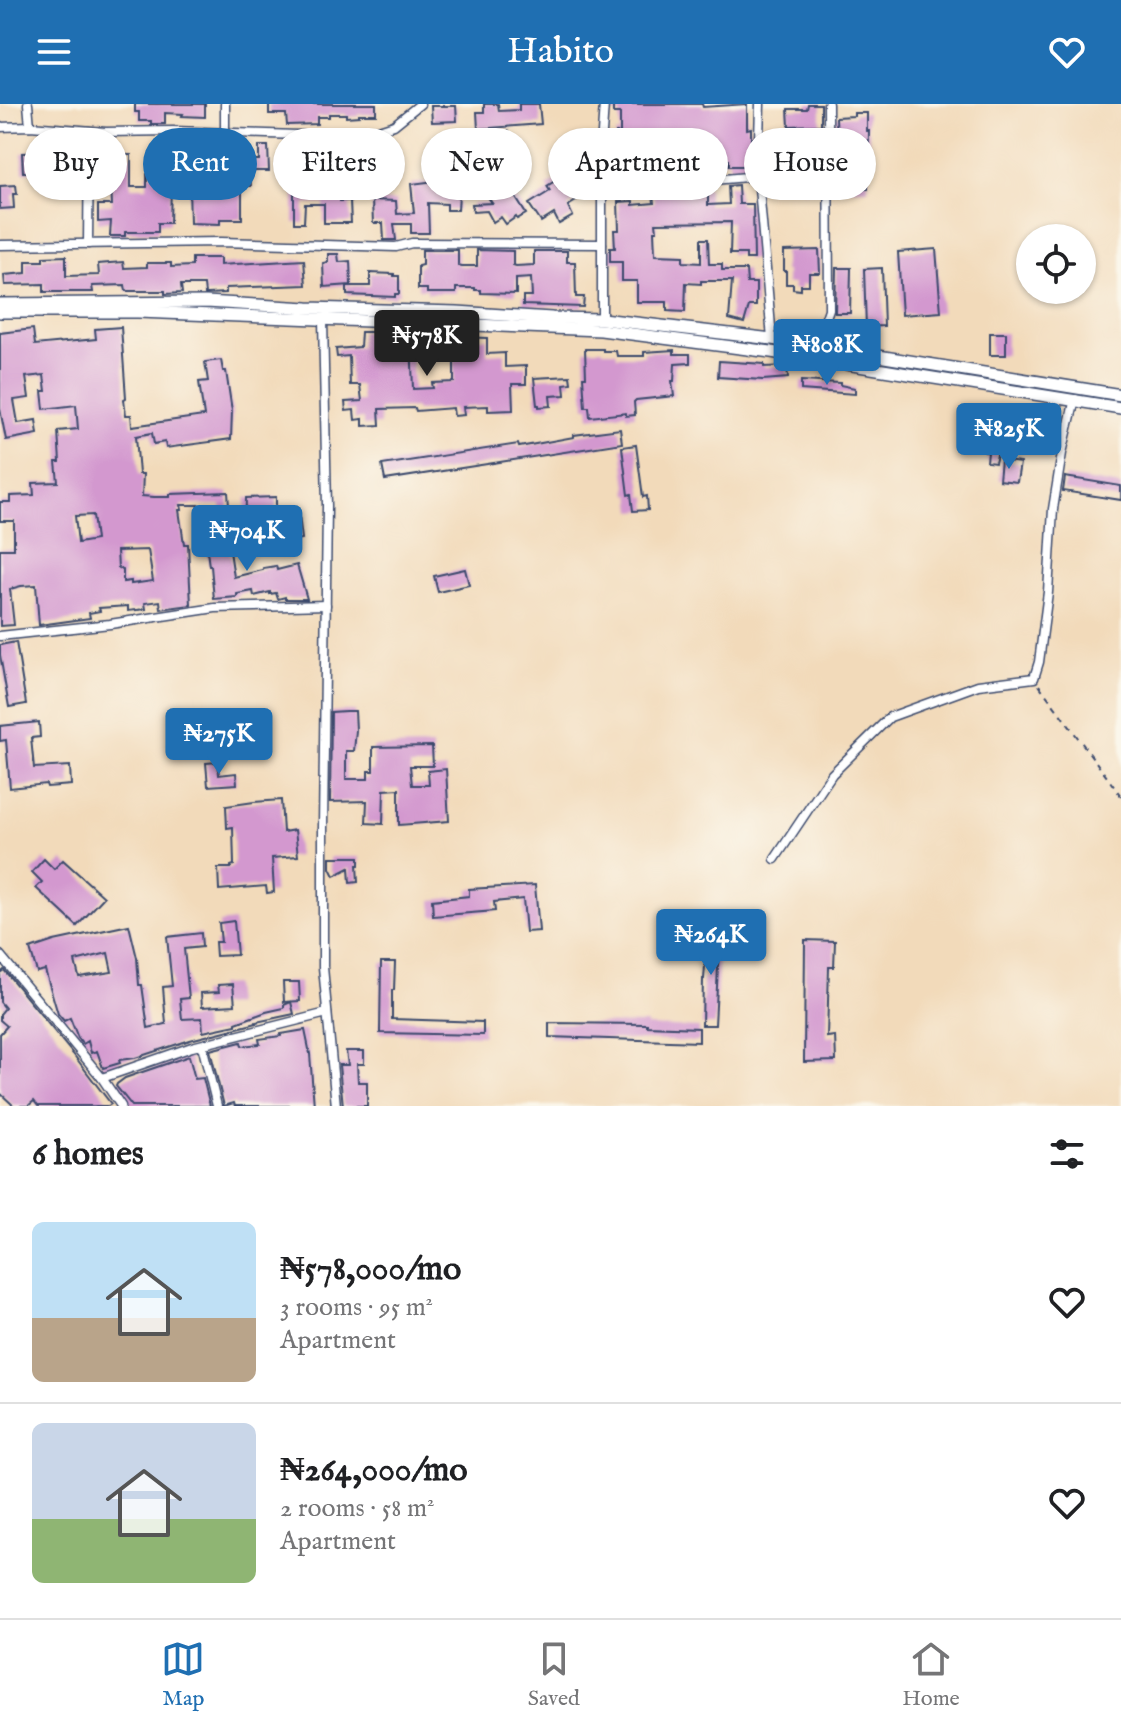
<!DOCTYPE html>
<html lang="en">
<head>
<meta charset="utf-8">
<style>
  body { margin:0; font-family:"IM FELL English",serif; background:#f6f6f6; color:#202124; height:100vh; display:flex; flex-direction:column; font-size:30px; white-space:nowrap }
  * { box-sizing:border-box; margin:0 }
  p { font-size:26px; color:#757577 }
  .icon { flex:none; width:44px; height:44px; fill:none; stroke:currentColor; stroke-width:2; stroke-linecap:round; stroke-linejoin:round }
  .map { position:relative; height:1002px; overflow:hidden }
  .details { display:flex; flex-direction:column; background:#fff; flex:1 }
  .details>* { flex:none }
  .hud { position:absolute; left:24px; top:24px; width:1074px; height:72px; display:flex; gap:16px }
  .fabs { position:absolute; left:1016px; top:120px; display:grid; gap:16px }
  .fabs a { display:grid; place-items:center; width:80px; height:80px; border-radius:50%; background:#fff; box-shadow:0 2px 6px #0004; font-size:40px }
  .price { position:absolute; translate:-50% -68px; padding:0 18px; border-radius:8px; background:#1f6fb2; color:#fff; font-size:26px; line-height:52px; filter:drop-shadow(0 2px 4px #0008) }
  .price::after { content:''; position:absolute; left:50%; top:48px; width:24px; height:18px; margin-left:-12px; background:inherit; clip-path:polygon(0 0,100% 0,50% 100%) }
  .price.active { background:#222; color:#fff }
  ul { padding:0; list-style:none }
  li { display:flex; align-items:center; gap:24px; height:200px; padding:0 32px }
  li+li { border-top:2px solid #e0e0e0 }
  li span { display:grid; place-items:center; flex:none; width:224px; height:160px; border-radius:12px; color:#555 }
  li>.icon { margin-inline-start:auto }
  span .icon { width:96px; height:96px; fill:#fffc; stroke-width:1 }
  li b { font-size:34px }
  h2 { display:flex; justify-content:space-between; align-items:center; height:96px; padding:0 32px; font-size:34px }
  .tag { padding:0 28px; border-radius:36px; background:#fff; box-shadow:0 2px 6px #0004; font-size:28px; line-height:72px }
  .tag.active { background:#1f6fb2; color:#fff }
  header { display:flex; justify-content:space-between; align-items:center; height:104px; padding:0 32px; background:#1f6fb2; color:#fff; font-size:36px; font-weight:600 }
  .dock { display:flex; justify-content:space-around; align-items:center; height:112px; border-top:2px solid #e0e0e0; background:#fff; font-size:22px; color:#757577 }
  .dock a { display:grid; justify-items:center; gap:4px }
  .dock .active { color:#1f6fb2 }
  .map>svg:first-child { display:block }
  .building { fill:#d398cf; fill-rule:evenodd }
  .lines { fill:none; stroke-linecap:round; stroke-linejoin:round }
  .street-casing { stroke:#3b496c; stroke-width:11 }
  .secondary-casing { stroke:#3b496c; stroke-width:14 }
  .path { stroke:#3b496c; stroke-width:2; stroke-dasharray:6 6; stroke-linecap:butt }
  .street { stroke:#fff; stroke-width:8 }
  .secondary { stroke:#fff; stroke-width:11 }
</style>
</head>
<body>
<header><svg class="icon" aria-label="menu" viewBox="0 0 24 24"><path d="M4 6h16M4 12h16M4 18h16"/></svg>Habito<svg class="icon" aria-label="heart" viewBox="0 0 24 24"><path d="M12 20l-8-8c-3-5 5-10 8-4 3-6 11-1 8 4z"/></svg></header>
<div class="map">
<svg width="1121" height="1002" viewBox="0 0 1121 1002">
  <rect width="100%" height="100%" fill="#fbf7ec"/>
  <filter id="ink" filterUnits="userSpaceOnUse"><feTurbulence type="fractalNoise" baseFrequency=".0125" numOctaves="2"/><feDisplacementMap in="SourceGraphic" scale="16" xChannelSelector="R" yChannelSelector="G"/><feConvolveMatrix kernelMatrix="1 2 1 2 8 2 1 2 1" color-interpolation-filters="sRGB"/></filter>
  <filter id="wash" filterUnits="userSpaceOnUse"><feTurbulence type="fractalNoise" baseFrequency=".006" numOctaves="4" result="noise"/><feDisplacementMap in="SourceGraphic" scale="32" xChannelSelector="R" yChannelSelector="G"/><feGaussianBlur stdDeviation="1.8" result="paint"/><feColorMatrix in="noise" values="0 0 0 0 0 0 0 0 0 0 0 0 0 0 0 0 0 1.4 0 .05"/><feComposite in="paint" operator="in"/></filter>
  <g filter="url(#wash)">
    <rect width="100%" height="100%" fill="#f2daba"/>
    <g id="blocks">
      <!-- building -->
      <g class="building">
        <polygon points="135,0 205,0 205,13 182,12 183,10 165,9 165,20 151,20 151,17 139,17 139,8 135,8"/>
        <polygon points="269,0 376,0 376,10 359,10 359,12 346,13 346,10 329,10 329,13 317,13 317,20 287,21 286,10 269,10"/>
        <polygon points="484,0 498,0 499,7 519,6 519,0 539,0 541,20 478,25 477,8 484,8"/>
        <polygon points="613,0 702,0 703,3 747,0 747,25 751,24 751,56 748,56 748,62 729,62 729,56 713,57 713,51 707,51 706,41 682,42 682,36 657,37 657,55 635,55 635,50 615,50 616,29 620,29 620,9 613,9"/>
        <polygon points="808,0 821,0 821,21 789,22 788,5 807,5"/>
        <polygon points="431,2 456,2 457,17 432,18"/>
        <polygon points="854,9 867,9 867,27 869,27 868,85 852,85 852,62 838,63 836,13 854,12"/>
        <polygon points="509,27 523,57 499,67 526,110 517,115 516,113 506,120 501,113 493,118 487,107 473,108 472,100 492,99 485,89 497,81 483,50 489,47 485,37"/>
        <polygon points="383,40 391,40 393,74 383,73 383,82 339,81 340,97 350,97 351,119 324,119 324,100 305,100 304,119 294,119 294,83 297,83 297,62 290,62 290,50 296,50 297,48 314,48 314,55 319,55 318,61 339,51 347,67 366,68 366,62 384,62"/>
        <polygon points="259,42 268,42 269,67 250,67 251,82 242,82 242,115 220,115 220,120 190,119 189,82 171,82 170,119 158,119 158,128 125,128 125,132 110,132 111,117 98,118 98,101 112,101 111,79 97,79 97,62 100,62 100,51 131,51 131,83 147,83 147,70 161,70 161,56 196,55 196,48 236,47 236,56 259,56"/>
        <polygon points="50,48 50,51 61,51 62,67 23,68 22,49"/>
        <polygon points="810,48 812,69 820,68 821,86 803,87 803,85 789,85 788,68 770,69 770,59 793,58 793,49"/>
        <polygon points="460,74 458,106 447,106 447,100 428,99 429,129 411,129 411,120 394,120 396,136 384,136 383,119 373,119 372,96 396,97 397,110 414,109 411,80"/>
        <polygon points="570,76 576,86 574,88 577,93 574,94 576,97 568,102 573,112 559,120 554,110 541,118 529,100 550,87 547,82 555,77 558,83"/>
        <polygon points="16,81 17,90 13,90 14,104 0,105 0,82"/>
        <polygon points="738,81 739,100 753,100 754,155 746,155 746,150 730,150 731,118 656,119 657,127 654,127 655,151 683,152 683,158 701,159 701,135 708,135 709,160 722,160 722,166 746,166 747,179 756,179 756,202 749,202 744,219 729,215 732,177 701,177 701,180 686,179 685,208 667,207 667,198 637,198 637,177 622,177 622,158 610,158 610,144 615,144 614,126 619,126 618,98 633,97 633,101 654,99 653,89 697,87 697,84 708,84 708,101 729,100 728,82"/>
        <polygon points="936,145 941,208 902,211 898,148"/>
        <polygon points="422,146 458,146 458,161 462,162 477,162 477,146 513,147 513,161 516,162 534,161 534,147 567,147 567,158 575,158 576,193 584,193 583,203 523,201 523,192 532,192 531,174 516,175 516,190 481,189 481,186 475,186 475,184 456,184 456,189 427,189 427,185 418,185 418,162 422,161"/>
        <polygon points="819,146 820,169 809,169 809,181 801,181 801,186 793,185 793,180 786,180 786,167 784,167 784,147"/>
        <polygon points="328,150 338,150 339,158 350,157 351,181 324,183 323,159 328,158"/>
        <polygon points="66,152 66,172 99,171 98,160 110,159 123,158 124,164 147,163 147,159 171,159 171,163 192,162 192,154 220,154 220,161 304,156 306,181 226,184 226,189 207,190 205,190 204,181 181,181 182,189 165,190 165,187 126,187 125,181 92,182 93,188 44,188 44,180 5,181 4,171 26,169 26,157 43,157 43,153"/>
        <polygon points="836,164 851,164 850,209 835,209"/>
        <polygon points="882,164 884,222 866,223 864,165"/>
        <polygon points="370,169 394,170 394,172 399,172 399,190 395,190 395,193 347,191 347,182 370,182"/>
        <path d="M121,223L126,294L124,295L126,311H131L132,322L204,312L199,278L208,277L205,258L221,256L223,267H226L232,307L231,335L166,344L165,338L154,340L152,329L136,332L139,370H143L142,392L154,393H170V390L228,388L230,417L222,418L221,401H181L182,406H179L184,440H188L191,501L161,505L160,497L145,499L146,505L128,507V502L99,504L100,507L89,509L90,514L39,521L36,481L21,482L10,485L14,521L0,522V445H14V417H0V398H10V392L34,391L33,379L58,378L56,358H60L58,327L78,325L76,301L44,305L42,287H46L44,271L26,273L29,294L14,296L18,319L36,316L38,330L6,336L0,305V229L33,225L35,241L96,235L95,225ZM93,411L96,436L78,439L75,412ZM148,446L153,477L131,480V477L123,478V465L118,464L117,447Z"/>
        <polygon points="361,228 398,228 398,236 411,235 413,285 433,284 432,279 454,278 454,253 458,253 458,233 487,234 487,250 505,249 505,263 526,262 526,280 512,280 513,306 488,307 488,302 463,303 464,311 454,312 453,304 416,307 415,304 379,305 380,321 363,322 363,315 355,316 354,306 346,307 345,298 362,297 360,281 350,281 349,252 337,253 336,245 360,243"/>
        <rect x="990" y="229" width="16" height="22"/>
        <polygon points="585,245 603,245 603,247 616,247 617,252 644,252 644,248 674,246 674,250 690,250 690,259 675,260 674,277 672,277 674,292 636,296 634,298 635,311 626,312 626,309 590,313 589,303 585,303 583,273 586,273"/>
        <polygon points="719,257 764,260 764,263 787,262 788,274 763,276 718,273"/>
        <polygon points="570,272 571,279 564,280 565,291 550,292 551,302 539,303 539,301 537,301 534,274"/>
        <polygon points="801,277 840,279 840,281 855,284 855,290 801,286"/>
        <polygon points="993,319 1004,322 995,359 987,358 988,348 985,348"/>
        <polygon points="620,325 622,339 385,376 382,361 518,340 519,343 574,333 574,331"/>
        <polygon points="636,341 643,393 647,392 648,406 633,407 631,390 628,391 622,343"/>
        <polygon points="1001,356 1020,359 1017,378 999,376"/>
        <polygon points="1065,373 1121,382 1121,396 1063,387"/>
        <polygon points="276,393 276,414 299,411 302,435 294,436 293,429 245,429 246,394"/>
        <polygon points="204,420 219,420 219,433 226,433 226,447 230,447 234,473 263,466 263,464 276,462 277,466 297,461 307,495 285,495 285,493 278,495 276,489 270,490 270,488 254,492 253,487 237,490 237,493 214,495 211,462 209,462 207,447 204,447"/>
        <polygon points="465,465 469,481 438,488 434,472"/>
        <polygon points="16,538 26,600 9,603 0,551 0,541"/>
        <polygon points="346,607 355,607 356,626 354,647 346,647 346,675 368,675 368,667 373,667 373,643 432,642 433,662 410,662 412,681 429,681 428,667 446,665 449,717 399,721 399,685 384,686 383,720 366,719 367,697 330,698 331,608"/>
        <polygon points="39,618 40,633 31,634 34,664 70,662 71,681 47,683 46,680 10,684 6,636 0,637 0,622"/>
        <polygon points="218,658 219,671 236,669 237,680 208,682 206,659"/>
        <polygon points="281,696 283,728 295,726 298,752 272,754 274,788 267,789 266,782 219,786 218,764 231,764 231,762 234,761 233,723 227,724 226,702 254,698"/>
        <polygon points="330,753 359,753 359,761 357,761 358,778 350,779 349,764 334,772 330,764"/>
        <polygon points="44,755 54,765 63,756 104,793 77,822 36,784 42,778 32,768"/>
        <polygon points="535,781 539,827 526,828 523,795 494,798 495,807 433,812 432,796 469,792 469,785"/>
        <polygon points="234,817 237,851 216,852 215,838 221,838 219,819"/>
        <path d="M129,821L137,854L139,881H142L148,924L166,920L163,883L172,882L167,833L201,829L202,843L184,845L189,894L180,895L182,915L202,914L203,928L236,921V919L266,908L284,904V901L291,898L294,910L256,918L257,919L190,936L135,954L119,956L120,959L103,964L97,947L91,949L88,937L83,940L78,934L70,914L64,917L58,910L45,866L37,868L30,845L54,837ZM108,849L112,868L79,873L75,857Z"/>
        <polygon points="708,824 720,824 715,921 702,921 703,875 704,875"/>
        <polygon points="805,836 835,837 834,863 829,863 827,933 835,932 836,957 804,958"/>
        <polygon points="381,858 395,858 394,886 392,886 392,915 483,918 483,931 380,929"/>
        <polygon points="4,866 73,950 111,1000 108,1002 38,1002 34,997 28,1002 14,1002 0,989 0,930 7,922 0,916 0,910 5,904 0,898 0,869"/>
        <polygon points="283,878 299,878 300,897 284,898"/>
        <polygon points="233,880 235,901 202,903 201,889 219,888 218,881"/>
        <polygon points="549,919 647,920 647,922 699,924 699,938 549,933"/>
        <polygon points="305,926 310,950 314,1002 235,1002 234,999 224,1002 210,946 241,938 242,942 260,940 259,935 281,932 281,930"/>
        <polygon points="346,947 364,947 364,960 357,960 358,978 367,978 367,1002 343,1002 339,961 348,961"/>
        <polygon points="189,952 195,975 203,974 210,1002 132,1002 116,982 117,980 125,974"/>
      </g>
    </g>
  </g>
  <g filter="url(#ink)">
    <use href="#blocks" fill-opacity="0" stroke="#3b496c" stroke-width="2"/>
    <g class="lines">
      <defs>
        <g id="street">
          <polyline points="28,0 30,22"/>
          <polyline points="225,0 225,29"/>
          <polyline points="760,0 758,72 772,235"/>
          <polyline points="0,23 30,22 106,28 173,27 357,33 394,21 420,0"/>
          <polyline points="602,86 758,72"/>
          <polyline points="88,140 89,27"/>
          <polyline points="0,141 221,138 396,143 412,139 602,140"/>
          <polyline points="602,215 602,29 604,0"/>
          <polyline points="323,216 327,402 323,723 323,863 336,1002"/>
          <polyline points="816,242 829,205 828,0"/>
          <polyline points="0,532 110,520 215,504 326,501"/>
          <polyline points="775,755 832,670 890,613 978,581 1034,574 1039,558 1048,488 1053,405 1062,349 1075,295"/>
          <polyline points="0,851 102,974 121,1002"/>
          <polyline points="202,941 217,1002"/>
          <polyline points="102,974 192,943 327,909"/>
        </g>
        <g id="secondary">
          <polyline points="0,200 206,198 308,204 457,208 552,214 602,215 772,235 1121,291"/>
          <polyline points="0,208 138,208 601,226 771,248 1121,304"/>
        </g>
      </defs>
      <!-- street casing -->
      <use href="#street" class="street-casing"/>
      <!-- secondary casing -->
      <use href="#secondary" class="secondary-casing"/>
      <!-- path -->
      <polyline class="path" points="1039,581 1121,692"/>
      <!-- street -->
      <use href="#street" class="street"/>
      <!-- secondary -->
      <use href="#secondary" class="secondary"/>
    </g>
  </g>
</svg>
<div class="fabs">
<a><svg class="icon" aria-label="locate" viewBox="0 0 24 24"><circle cx="12" cy="12" r="6"/><path d="M12 2v4M12 18v4M2 12h4M18 12h4"/></svg></a>
</div>
<b class="price active" style="left:427px;top:274px">₦578K</b>
<b class="price" style="left:827px;top:283px">₦808K</b>
<b class="price" style="left:1009px;top:367px">₦825K</b>
<b class="price" style="left:247px;top:469px">₦704K</b>
<b class="price" style="left:219px;top:672px">₦275K</b>
<b class="price" style="left:711px;top:873px">₦264K</b>
<div class="hud">
<a class="tag">Buy</a>
<a class="tag active">Rent</a>
<a class="tag">Filters</a>
<a class="tag">New</a>
<a class="tag">Apartment</a>
<a class="tag">House</a>
</div>
</div>
<section class="details">
<h2>6 homes<svg class="icon" aria-label="filters" viewBox="0 0 24 24"><path d="M4 7h16M4 17h16"/><circle cx="9" cy="7" r="2"/><circle cx="15" cy="17" r="2"/></svg></h2>
<ul>
<li><span style="background:linear-gradient(#bfe0f5 60%,#b9a48a 0)"><svg class="icon" aria-label="home" viewBox="0 0 24 24"><path d="M3 11l9-7 9 7M6 9v11h12V9"/></svg></span><div><b>₦578,000/mo</b><p>3 rooms · 95 m²</p><p>Apartment</p></div><svg class="icon" aria-label="heart" viewBox="0 0 24 24"><path d="M12 20l-8-8c-3-5 5-10 8-4 3-6 11-1 8 4z"/></svg></li>
<li><span style="background:linear-gradient(#c9d6e8 60%,#8fb573 0)"><svg class="icon" aria-label="home" viewBox="0 0 24 24"><path d="M3 11l9-7 9 7M6 9v11h12V9"/></svg></span><div><b>₦264,000/mo</b><p>2 rooms · 58 m²</p><p>Apartment</p></div><svg class="icon" aria-label="heart" viewBox="0 0 24 24"><path d="M12 20l-8-8c-3-5 5-10 8-4 3-6 11-1 8 4z"/></svg></li>
</ul>
</section>
<nav class="dock">
<a class="active"><svg class="icon" aria-label="map" viewBox="0 0 24 24"><path d="M3 6l6-2 6 2 6-2v14l-6 2-6-2-6 2zM9 4v14M15 6v14"/></svg>Map</a>
<a><svg class="icon" aria-label="saved" viewBox="0 0 24 24"><path d="M7 4h10v16l-5-4-5 4z"/></svg>Saved</a>
<a><svg class="icon" aria-label="home" viewBox="0 0 24 24"><path d="M3 11l9-7 9 7M6 9v11h12V9"/></svg>Home</a>
</nav>
</body>
</html>
